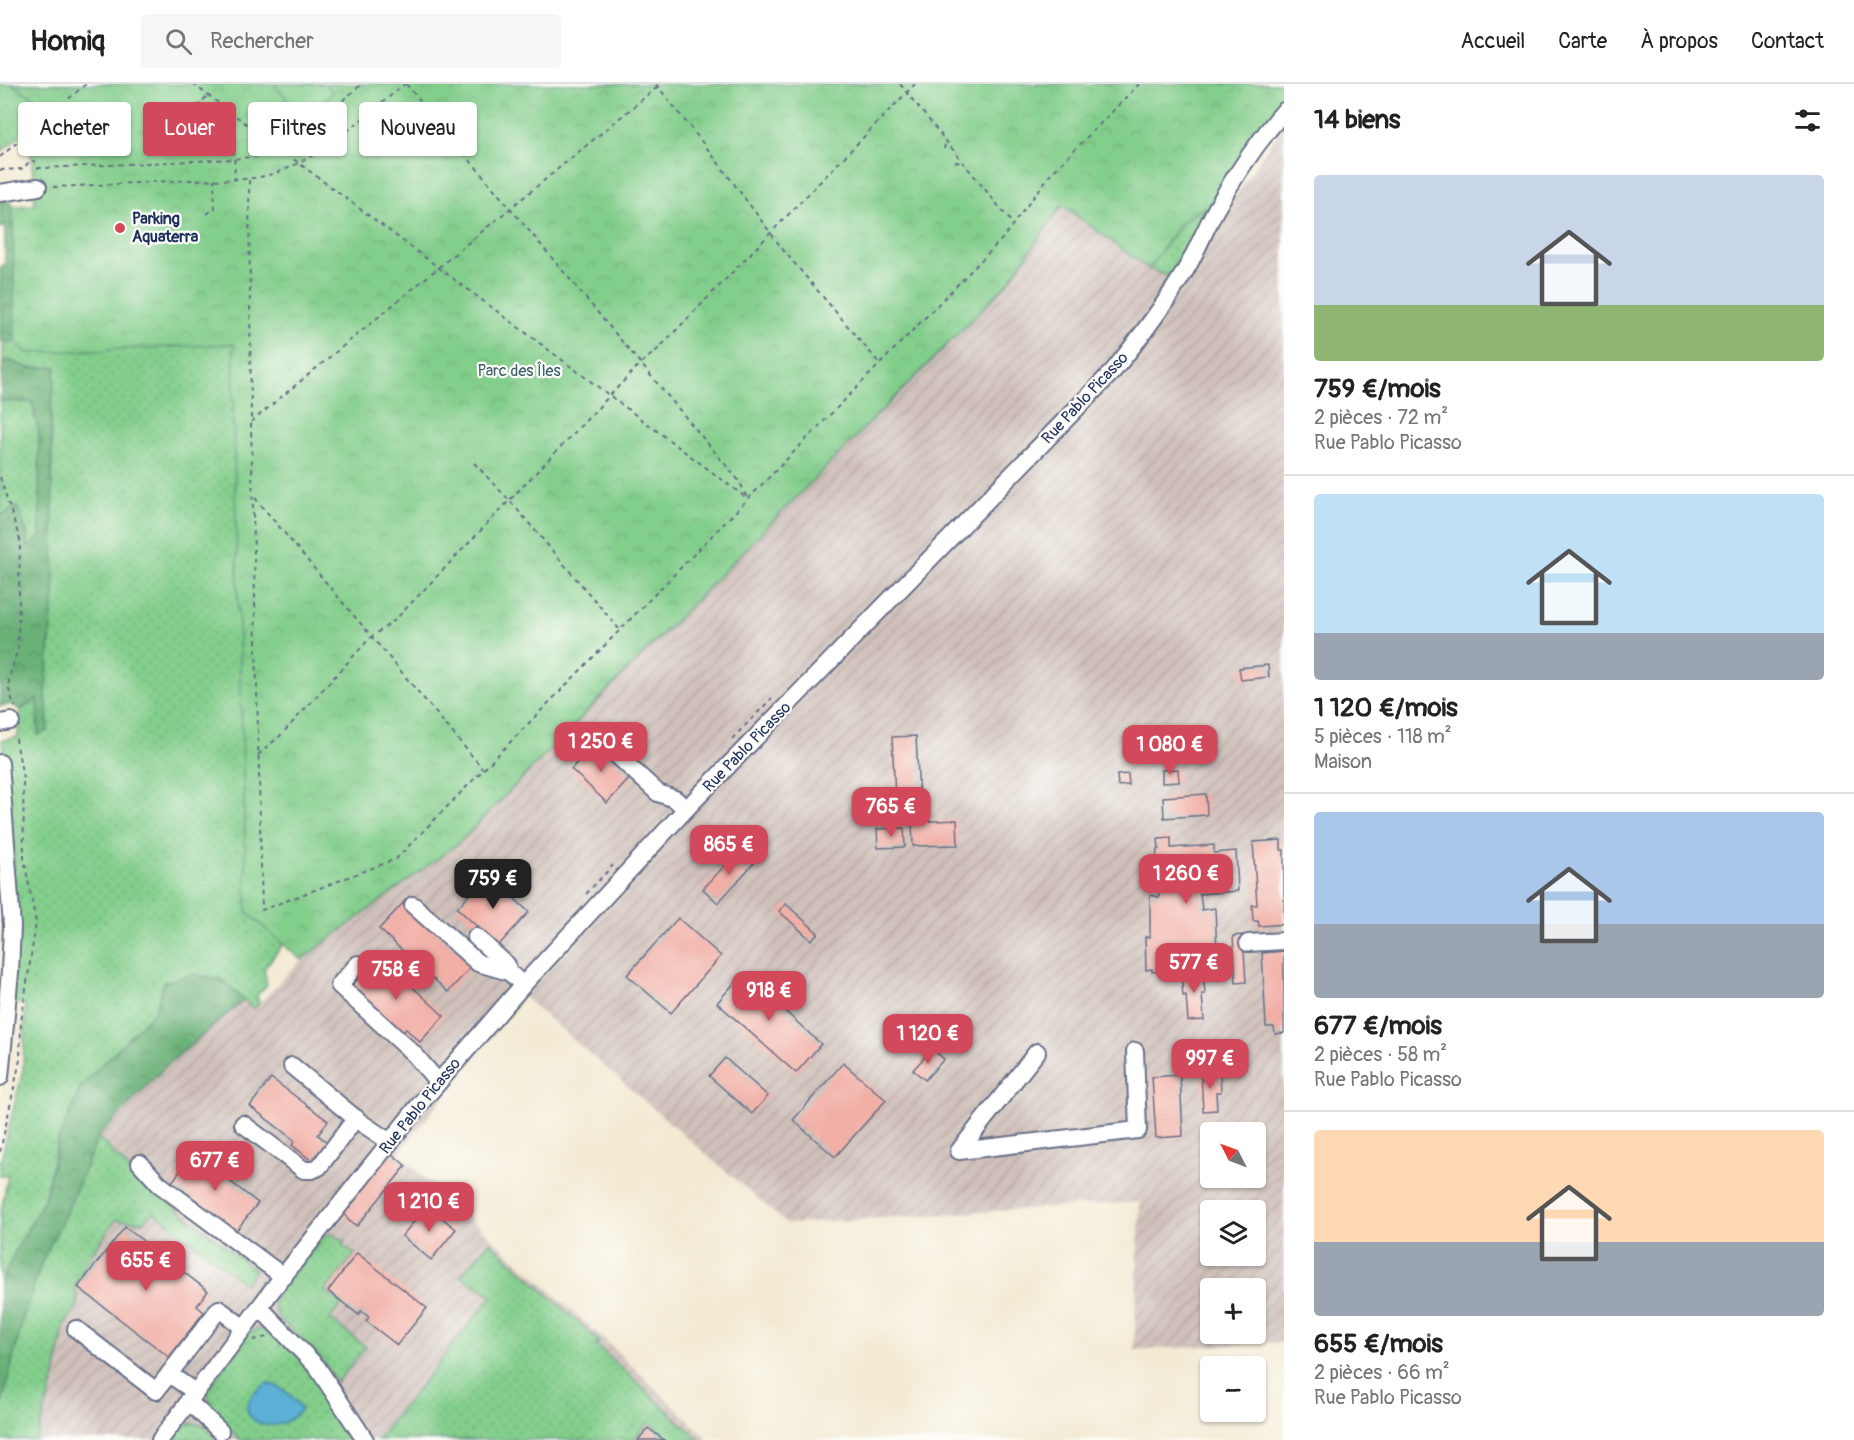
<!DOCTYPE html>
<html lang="fr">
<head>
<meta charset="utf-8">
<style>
  body { margin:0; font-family:Pangolin,sans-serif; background:#f6f6f6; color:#222; height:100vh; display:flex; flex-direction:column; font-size:22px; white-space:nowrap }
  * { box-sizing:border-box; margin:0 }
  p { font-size:20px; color:#767676 }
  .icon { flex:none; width:33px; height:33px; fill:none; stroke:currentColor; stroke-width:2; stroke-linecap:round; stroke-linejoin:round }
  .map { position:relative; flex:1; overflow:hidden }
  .panel { display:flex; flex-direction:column; background:#fff; width:570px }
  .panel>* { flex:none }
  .hud { position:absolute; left:18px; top:18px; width:570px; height:54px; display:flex; gap:12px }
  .needle { width:39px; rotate:312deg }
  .tools { position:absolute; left:1200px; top:1038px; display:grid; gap:12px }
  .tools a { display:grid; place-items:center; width:66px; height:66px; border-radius:6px; background:#fff; box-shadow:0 2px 4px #0004; font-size:30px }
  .price { position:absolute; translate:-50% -51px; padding:0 14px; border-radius:12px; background:#d1495b; color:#fff; font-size:20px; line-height:39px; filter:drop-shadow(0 2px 3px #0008) }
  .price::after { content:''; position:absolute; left:50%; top:36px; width:18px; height:14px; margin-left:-9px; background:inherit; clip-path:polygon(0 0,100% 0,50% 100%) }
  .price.on { background:#222; color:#fff }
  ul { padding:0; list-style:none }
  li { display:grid; align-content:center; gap:12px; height:318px; padding:0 30px }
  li+li { border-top:2px solid #e0e0e0 }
  li span { display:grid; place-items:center; height:186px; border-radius:6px; color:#555 }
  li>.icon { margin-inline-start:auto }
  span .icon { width:108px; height:108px; fill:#fffc; stroke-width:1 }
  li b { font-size:26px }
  h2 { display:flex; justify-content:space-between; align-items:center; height:72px; padding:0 30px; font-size:26px }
  .tag { padding:0 21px; border-radius:6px; background:#fff; box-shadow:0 2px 4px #0004; font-size:21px; line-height:54px }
  .tag.on { background:#d1495b; color:#fff }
  header { display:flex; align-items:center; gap:36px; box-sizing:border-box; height:84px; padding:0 30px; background:#fff; border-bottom:2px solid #e0e0e0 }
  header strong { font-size:28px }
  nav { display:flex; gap:33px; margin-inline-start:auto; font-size:21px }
  .search { width:420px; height:54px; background:#f6f6f6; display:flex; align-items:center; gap:15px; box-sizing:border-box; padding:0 21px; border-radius:6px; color:#767676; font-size:22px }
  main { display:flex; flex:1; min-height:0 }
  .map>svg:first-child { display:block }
  .industrial { fill:url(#industrial-furrows); fill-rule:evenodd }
  .grass { fill:url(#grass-dots); stroke:#4e7e74; stroke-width:1.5 }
  .forest { fill:url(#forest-crowns); stroke:#42706a; stroke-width:1.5 }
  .park { fill:url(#park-crowns); stroke:#4e7e74; stroke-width:1.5 }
  .pitch { fill:#82ce8b; stroke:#4e7e74; stroke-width:1.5 }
  .water { fill:#5bb0d7; stroke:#3b709a; stroke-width:1.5 }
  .building { fill:#f1afa6 }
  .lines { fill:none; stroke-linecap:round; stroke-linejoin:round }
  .minor-casing { stroke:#677087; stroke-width:20 }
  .path { stroke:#677087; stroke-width:2; stroke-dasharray:4.5 4.5; stroke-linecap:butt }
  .minor { stroke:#fff; stroke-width:16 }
  .poi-dot { fill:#d1495b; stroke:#fdfcf7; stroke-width:2 }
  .labels { text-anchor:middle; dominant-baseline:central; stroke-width:4.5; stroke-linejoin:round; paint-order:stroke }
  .poi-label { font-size:16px; font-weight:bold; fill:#1b2f5e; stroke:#fdfcf7; text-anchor:start }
  .park-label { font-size:16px; fill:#3a5f6c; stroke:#fdfcf7 }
  .street-label { font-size:16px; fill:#1b2f5e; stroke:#fdfcf7 }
</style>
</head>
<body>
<header>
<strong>Homiq</strong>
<div class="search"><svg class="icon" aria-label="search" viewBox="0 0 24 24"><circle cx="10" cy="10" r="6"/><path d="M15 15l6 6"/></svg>Rechercher</div>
<nav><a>Accueil</a><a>Carte</a><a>À propos</a><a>Contact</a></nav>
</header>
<main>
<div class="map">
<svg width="1284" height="1356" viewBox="0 0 1284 1356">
  <defs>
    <pattern id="industrial-furrows" width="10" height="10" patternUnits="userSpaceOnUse" patternTransform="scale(1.5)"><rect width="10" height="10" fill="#cfc0ba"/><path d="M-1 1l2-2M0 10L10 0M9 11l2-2" fill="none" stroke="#b1a5a2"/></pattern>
    <pattern id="grass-dots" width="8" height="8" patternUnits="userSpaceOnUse" patternTransform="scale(1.5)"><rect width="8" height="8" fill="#82ce8b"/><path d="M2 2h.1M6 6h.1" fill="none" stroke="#70b17a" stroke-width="1.8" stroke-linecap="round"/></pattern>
    <pattern id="forest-crowns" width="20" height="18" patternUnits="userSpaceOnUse" patternTransform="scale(1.5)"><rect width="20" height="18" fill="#69b177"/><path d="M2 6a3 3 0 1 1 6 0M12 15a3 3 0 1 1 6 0" fill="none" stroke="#569065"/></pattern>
    <pattern id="park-crowns" width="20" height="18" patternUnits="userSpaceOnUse" patternTransform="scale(1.5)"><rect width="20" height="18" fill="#82ce8b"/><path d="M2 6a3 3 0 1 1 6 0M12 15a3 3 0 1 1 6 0" fill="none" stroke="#70b17a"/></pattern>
  </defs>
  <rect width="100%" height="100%" fill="#fdfcf7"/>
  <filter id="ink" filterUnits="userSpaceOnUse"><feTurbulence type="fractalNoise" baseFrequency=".0167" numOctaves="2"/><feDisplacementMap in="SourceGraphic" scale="12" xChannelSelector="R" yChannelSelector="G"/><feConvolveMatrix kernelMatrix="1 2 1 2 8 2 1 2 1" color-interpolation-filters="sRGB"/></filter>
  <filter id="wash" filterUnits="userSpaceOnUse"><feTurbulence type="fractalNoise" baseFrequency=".008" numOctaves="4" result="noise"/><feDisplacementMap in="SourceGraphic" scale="24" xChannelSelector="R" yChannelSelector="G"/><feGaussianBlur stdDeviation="1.35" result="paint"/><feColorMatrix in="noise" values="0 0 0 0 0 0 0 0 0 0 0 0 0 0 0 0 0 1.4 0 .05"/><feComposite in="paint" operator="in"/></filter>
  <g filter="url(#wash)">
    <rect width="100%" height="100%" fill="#f3ead3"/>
    <!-- industrial -->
    <path class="industrial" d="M1284,40V1258L1134,1266L1140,1118L787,1140L524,913L398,1070L603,1254L709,1356H13L19,1310L118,1100L244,1200L255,1186L136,1092L89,1044L222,896L254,925L301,876L460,758L767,443L1007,200L1062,121L1149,185L1186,200L1223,130ZM1210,1048H1256V1094H1210ZM1210,1126H1256V1172H1210ZM1210,1204H1256V1250H1210Z"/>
    <!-- grass -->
    <g class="grass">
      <polygon points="0,0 82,0 0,69"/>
      <polygon points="1267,0 1062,121 1007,200 767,443 460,758 256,836 283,860 264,885 267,901 257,911 259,919 254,925 222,896 165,898 155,927 82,1002 58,1057 44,1116 17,1164 0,1201 0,1132 8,1092 0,1092 0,1080 23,986 25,920 13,919 14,768 2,656 18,653 20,626 37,615 38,650 48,647 46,605 54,507 51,328 55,284 28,284 11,277 3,277 3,257 15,258"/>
      <polygon points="1214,117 1177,187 1167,192 1149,185 1182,137"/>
      <polygon points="0,317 32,318 39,349 40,454 28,464 17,423 0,432"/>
      <polygon points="98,1053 136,1092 255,1186 245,1200 154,1128 144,1138 116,1136 92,1169 75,1202 78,1221 64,1241 55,1292 36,1356 0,1356 0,1327 23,1234 42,1177 66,1129"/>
      <polygon points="330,1149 345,1157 342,1161 355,1170 325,1207 342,1220 330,1235 366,1263 337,1298 321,1275 277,1232 274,1220 277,1210 320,1155"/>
      <polygon points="490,1158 599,1257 596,1261 700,1356 671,1356 648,1338 634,1356 377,1356 492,1212 461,1192"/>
      <path d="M262,1245L272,1246L308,1281L358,1356H240C228,1342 207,1326 208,1306L245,1253L252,1247Z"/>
      <polygon points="191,1339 205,1341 216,1356 169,1356 178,1343"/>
    </g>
    <!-- forest -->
    <g class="forest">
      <polygon points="0,115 6,115 13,122 20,122 26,258 0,257 0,184 5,179 5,144 0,143"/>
      <polygon points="3,277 11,277 28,284 56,283 51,328 54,507 46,605 48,647 38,651 37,615 20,626 12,620 0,622 0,432 17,423 27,448 28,463 40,453 39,349 32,318 0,317"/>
      <polygon points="194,890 222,896 244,916 165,983 98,1053 66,1129 42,1177 23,1234 0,1327 0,1201 17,1164 44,1116 58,1057 82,1001 155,927 164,898"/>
    </g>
    <!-- park -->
    <polygon class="park" points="11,0 1284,0 1284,17 1271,32 1214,117 1182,137 1149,185 1062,121 1007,200 767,443 460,758 301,876 247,828 233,333 234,260 27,269 15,258 13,122 35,121 30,53 59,28"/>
    <!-- pitch -->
    <polygon class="pitch" points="274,0 325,0 333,9 303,34"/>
    <!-- water -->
    <path class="water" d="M268,1299C284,1304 292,1311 301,1325C277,1356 236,1337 250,1315C254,1308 261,1303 268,1299Z"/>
    <g id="blocks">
      <!-- building -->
      <g class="building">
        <polygon points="1268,581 1269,593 1241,596 1239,584"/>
        <polygon points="916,652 919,712 895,713 892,653"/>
        <polygon points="594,660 631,693 607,719 571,685"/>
        <polygon points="1178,685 1179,698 1162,699 1162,686"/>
        <polygon points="1128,690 1129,701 1118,702 1117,691"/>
        <polygon points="1206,710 1207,731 1164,734 1163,713"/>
        <polygon points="957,736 958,761 913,762 912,738"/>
        <polygon points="904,744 905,763 878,764 877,745"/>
        <polygon points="1171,754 1171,764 1214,761 1214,769 1236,767 1238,807 1200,810 1202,826 1215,824 1217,867 1204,868 1205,884 1152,888 1152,885 1146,886 1145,853 1150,853 1150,811 1159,813 1156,778 1157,765 1159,765 1158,755"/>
        <polygon points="1281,756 1281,766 1284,766 1284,840 1259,842 1258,837 1253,837 1252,821 1257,821 1253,758"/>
        <polygon points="740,765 754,779 718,819 703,805"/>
        <polygon points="488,790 529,828 498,862 457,824"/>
        <polygon points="404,818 472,882 448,908 379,845"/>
        <polygon points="786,820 818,849 811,856 779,827"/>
        <polygon points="678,834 721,872 671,929 627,891"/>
        <polygon points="1243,851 1246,898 1236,899 1233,852"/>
        <polygon points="1284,867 1284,949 1275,950 1274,943 1266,943 1262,869"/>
        <polygon points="379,872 444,932 420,958 406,945 399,952 349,905"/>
        <polygon points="1203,887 1205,910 1202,910 1204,936 1188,937 1186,911 1183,912 1181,889"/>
        <polygon points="742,890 749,896 755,890 763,897 759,900 788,925 786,928 821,960 796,989 717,919"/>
        <polygon points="932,965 944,975 925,996 913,986"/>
        <polygon points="725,974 768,1012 752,1030 709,992"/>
        <polygon points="843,979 886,1016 835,1073 793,1036"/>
        <polygon points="1220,988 1221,1008 1216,1008 1217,1026 1203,1027 1201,989"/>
        <polygon points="1180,991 1183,1052 1156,1054 1152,993"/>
        <polygon points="271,994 328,1037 318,1051 327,1058 312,1077 292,1061 295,1057 250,1022"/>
        <polygon points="390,1068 406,1082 357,1142 349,1137 345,1131 345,1125"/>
        <polygon points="193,1069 258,1119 236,1147 172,1098"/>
        <polygon points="427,1122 456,1145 431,1176 402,1152"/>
        <polygon points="125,1143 208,1207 197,1222 204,1228 169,1273 78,1203"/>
        <polygon points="357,1169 427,1224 397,1261 366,1237 369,1233 361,1227 359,1231 328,1207"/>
        <polygon points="648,1344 664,1356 638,1356"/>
      </g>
    </g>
  </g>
  <g filter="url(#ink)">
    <use href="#blocks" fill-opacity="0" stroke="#677087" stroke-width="1.5"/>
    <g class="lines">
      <defs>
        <g id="minor">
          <polyline points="0,109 38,103"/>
          <polyline points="0,639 11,637"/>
          <polyline points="608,663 658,709 675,715 686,725"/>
          <polyline points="0,679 12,842 10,888 0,993"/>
          <polyline points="413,821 478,879 509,888 523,901"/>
          <polyline points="476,853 507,881 509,888"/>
          <polyline points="1248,859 1284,857"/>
          <polyline points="358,880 339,901 414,970 438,998"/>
          <polyline points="1037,968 959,1067 1138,1046 1135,967"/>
          <polyline points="292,982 360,1038 390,1058"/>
          <polyline points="243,1040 304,1086 312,1086 319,1083 356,1034"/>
          <polyline points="140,1079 159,1100 284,1193"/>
          <polyline points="258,1225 266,1230 317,1283 365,1356"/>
          <polyline points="76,1245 156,1307 169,1290"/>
          <polyline points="195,1308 169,1290 219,1225 244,1244"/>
          <polyline points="188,1317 220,1347"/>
          <path d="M160,1356L273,1205L424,1015L523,901L686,725L1113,287C1139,255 1164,222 1185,187C1197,167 1205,145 1216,125C1235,91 1258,57 1284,27"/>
        </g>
      </defs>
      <!-- minor casing -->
      <use href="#minor" class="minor-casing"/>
      <!-- path -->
      <g class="path">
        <polyline points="193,0 748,415"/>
        <polyline points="406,0 740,398 747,414"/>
        <polyline points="656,0 717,77 784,167 880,280"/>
        <polyline points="900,0 1013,140"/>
        <polyline points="319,21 326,30"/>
        <polyline points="197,23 208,11"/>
        <polyline points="233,30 235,96"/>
        <polyline points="944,65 946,56"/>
        <polyline points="0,73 86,0"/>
        <polyline points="955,78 963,79"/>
        <polyline points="0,86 23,85 30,77 34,77 38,84 45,84 234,75 268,71 296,56 362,0"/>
        <polyline points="249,96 251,338 262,826 396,775 1002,155 1050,91 1139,0"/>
        <path d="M53,103C101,101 148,98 195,96C225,95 253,98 281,87C328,68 366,31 405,0"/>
        <polyline points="207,130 215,124 214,95"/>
        <polyline points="251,338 661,0"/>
        <polyline points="474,379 510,417 620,546"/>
        <polyline points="0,393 20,456 18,564 9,595 9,606 15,623"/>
        <polyline points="255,414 483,685"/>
        <polyline points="732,655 772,614"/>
        <polyline points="258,671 281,651 371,553 395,536 640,280 657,266 915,0"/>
        <polyline points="586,810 613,781"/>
        <polyline points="0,1068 20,976 21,938 36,839 24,775 23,694 15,650"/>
        <polyline points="253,1256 267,1253"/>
      </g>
      <!-- minor -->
      <use href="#minor" class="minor"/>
    </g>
  </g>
  <!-- markers -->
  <circle class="poi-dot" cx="120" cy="144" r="6"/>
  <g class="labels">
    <!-- poi labels -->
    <g class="poi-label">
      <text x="132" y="135">Parking<tspan x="132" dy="18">Aquaterra</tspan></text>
    </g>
    <!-- park labels -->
    <g class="park-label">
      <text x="519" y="287">Parc des Îles</text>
    </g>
    <!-- street labels -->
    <g class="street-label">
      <text transform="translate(1085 314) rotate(-47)">Rue Pablo Picasso</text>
      <text transform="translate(747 663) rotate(-46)">Rue Pablo Picasso</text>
      <text transform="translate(420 1022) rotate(-51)">Rue Pablo Picasso</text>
    </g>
  </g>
</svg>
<div class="tools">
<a><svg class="needle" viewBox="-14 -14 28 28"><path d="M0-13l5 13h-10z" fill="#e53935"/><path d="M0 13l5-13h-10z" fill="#767676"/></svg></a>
<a><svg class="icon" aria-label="layers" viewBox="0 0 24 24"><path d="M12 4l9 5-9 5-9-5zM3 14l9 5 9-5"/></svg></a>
<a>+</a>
<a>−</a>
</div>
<b class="price" style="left:601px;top:689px">1 250 €</b>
<b class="price" style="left:1170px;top:692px">1 080 €</b>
<b class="price" style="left:891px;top:754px">765 €</b>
<b class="price" style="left:729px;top:792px">865 €</b>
<b class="price" style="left:1186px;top:821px">1 260 €</b>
<b class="price on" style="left:493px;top:826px">759 €</b>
<b class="price" style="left:1194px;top:910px">577 €</b>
<b class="price" style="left:396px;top:917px">758 €</b>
<b class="price" style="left:769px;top:938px">918 €</b>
<b class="price" style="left:928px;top:981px">1 120 €</b>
<b class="price" style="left:1210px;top:1006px">997 €</b>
<b class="price" style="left:215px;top:1108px">677 €</b>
<b class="price" style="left:429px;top:1149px">1 210 €</b>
<b class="price" style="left:146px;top:1208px">655 €</b>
<div class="hud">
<a class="tag">Acheter</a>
<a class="tag on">Louer</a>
<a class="tag">Filtres</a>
<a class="tag">Nouveau</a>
</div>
</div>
<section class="panel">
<h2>14 biens<svg class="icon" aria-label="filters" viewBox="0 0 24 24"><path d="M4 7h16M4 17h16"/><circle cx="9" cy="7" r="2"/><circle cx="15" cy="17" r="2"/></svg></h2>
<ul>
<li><span style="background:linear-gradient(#c9d6e8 70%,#8fb573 0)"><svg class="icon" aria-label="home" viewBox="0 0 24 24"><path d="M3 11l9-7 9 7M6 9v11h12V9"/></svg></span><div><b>759 €/mois</b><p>2 pièces · 72 m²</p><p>Rue Pablo Picasso</p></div></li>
<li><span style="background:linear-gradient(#bfe0f5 75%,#9aa5b1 0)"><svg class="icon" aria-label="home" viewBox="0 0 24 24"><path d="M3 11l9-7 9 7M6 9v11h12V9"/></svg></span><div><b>1 120 €/mois</b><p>5 pièces · 118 m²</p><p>Maison</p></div></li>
<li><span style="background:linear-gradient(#a9c7e8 60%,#9aa5b1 0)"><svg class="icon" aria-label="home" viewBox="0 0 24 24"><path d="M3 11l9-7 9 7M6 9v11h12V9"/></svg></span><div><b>677 €/mois</b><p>2 pièces · 58 m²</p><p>Rue Pablo Picasso</p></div></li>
<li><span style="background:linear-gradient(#ffd9b3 60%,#9aa5b1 0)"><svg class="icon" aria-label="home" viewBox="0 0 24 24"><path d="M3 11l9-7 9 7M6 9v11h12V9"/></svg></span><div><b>655 €/mois</b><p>2 pièces · 66 m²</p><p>Rue Pablo Picasso</p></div></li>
</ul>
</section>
</main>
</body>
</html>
